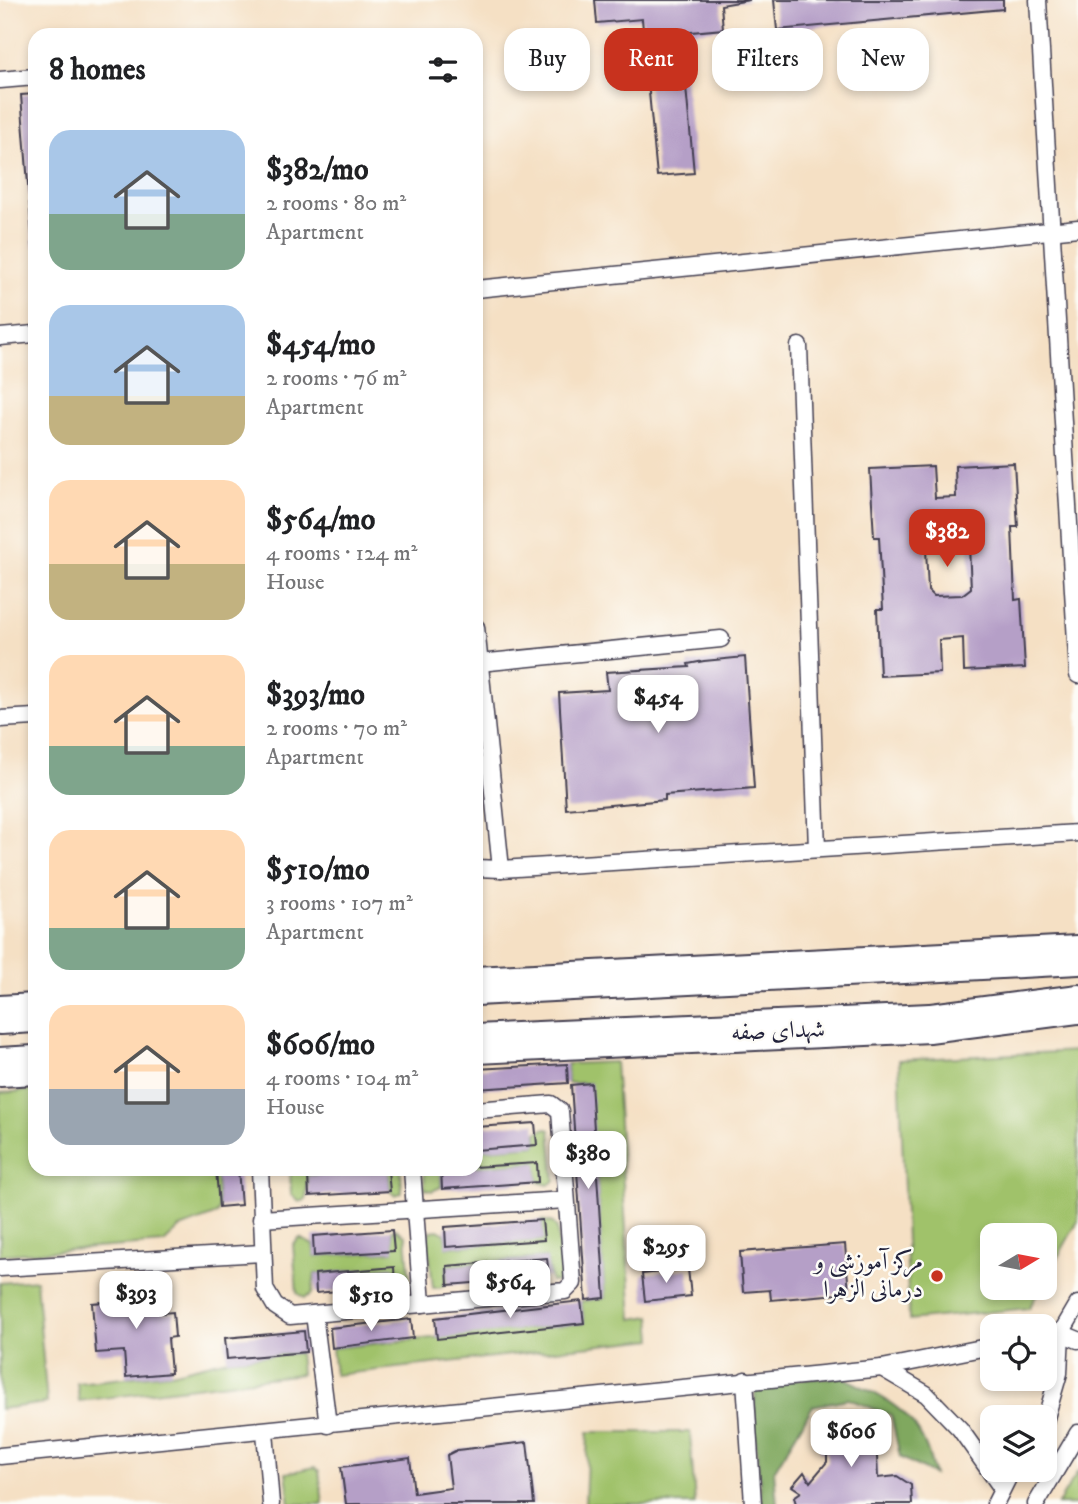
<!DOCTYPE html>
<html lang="en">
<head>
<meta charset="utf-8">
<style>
  body { margin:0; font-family:"IM FELL DW Pica",Amiri,serif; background:#f6f6f6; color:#202124; height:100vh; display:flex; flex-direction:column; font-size:26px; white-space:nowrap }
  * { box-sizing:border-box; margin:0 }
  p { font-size:23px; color:#757577 }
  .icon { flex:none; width:38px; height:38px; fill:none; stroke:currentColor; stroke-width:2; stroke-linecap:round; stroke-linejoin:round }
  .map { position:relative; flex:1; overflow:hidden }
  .drawer { position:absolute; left:28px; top:28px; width:455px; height:1148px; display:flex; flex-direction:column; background:#fff; border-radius:21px; box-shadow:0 4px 10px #0003 }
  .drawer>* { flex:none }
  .top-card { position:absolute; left:504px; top:28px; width:469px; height:63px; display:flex; gap:14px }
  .needle { width:46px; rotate:80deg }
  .tools { position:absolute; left:980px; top:1223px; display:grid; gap:14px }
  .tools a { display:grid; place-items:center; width:77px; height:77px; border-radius:14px; background:#fff; box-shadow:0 4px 10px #0003; font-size:35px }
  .price { position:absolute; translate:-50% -60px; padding:0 16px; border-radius:14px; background:#fff; color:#222; font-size:23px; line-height:46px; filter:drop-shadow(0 2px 4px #0008) }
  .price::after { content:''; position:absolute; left:50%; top:42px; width:21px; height:16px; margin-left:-10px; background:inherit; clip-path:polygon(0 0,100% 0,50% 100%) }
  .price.selected { background:#c8321e; color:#fff }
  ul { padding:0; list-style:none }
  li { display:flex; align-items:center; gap:21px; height:175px; padding:0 21px }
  li span { display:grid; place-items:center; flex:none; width:196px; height:140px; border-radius:21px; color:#555 }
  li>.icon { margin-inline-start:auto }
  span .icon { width:84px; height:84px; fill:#fffc; stroke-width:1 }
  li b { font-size:30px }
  h2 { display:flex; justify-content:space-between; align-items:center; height:84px; padding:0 21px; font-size:30px }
  .tag { padding:0 24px; border-radius:21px; background:#fff; box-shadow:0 4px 10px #0003; font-size:24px; line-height:63px }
  .tag.selected { background:#c8321e; color:#fff }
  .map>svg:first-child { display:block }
  .green { fill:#a0c26b; stroke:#617253; stroke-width:2 }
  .forest { fill:#80a85f; stroke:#51654d; stroke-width:2 }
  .building { fill:#b59fc7; fill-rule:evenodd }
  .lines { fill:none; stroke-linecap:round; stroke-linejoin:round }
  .lane-casing { stroke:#423e50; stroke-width:19 }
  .secondary-casing { stroke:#423e50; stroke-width:42 }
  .lane { stroke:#fff; stroke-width:16 }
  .secondary { stroke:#fff; stroke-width:38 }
  .poi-dot { fill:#c8321e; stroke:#fdfcf7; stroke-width:2.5 }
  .labels { text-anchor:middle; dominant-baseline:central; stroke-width:5; stroke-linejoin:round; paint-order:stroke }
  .street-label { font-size:24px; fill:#22223b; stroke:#fdfcf7 }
  .poi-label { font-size:24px; fill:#22223b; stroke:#fdfcf7; text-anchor:end }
</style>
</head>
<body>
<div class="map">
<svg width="1078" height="1504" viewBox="0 0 1078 1504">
  <rect width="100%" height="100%" fill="#fdfcf7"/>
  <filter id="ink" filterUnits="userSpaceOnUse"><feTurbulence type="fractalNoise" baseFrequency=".0143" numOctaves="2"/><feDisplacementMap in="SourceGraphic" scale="14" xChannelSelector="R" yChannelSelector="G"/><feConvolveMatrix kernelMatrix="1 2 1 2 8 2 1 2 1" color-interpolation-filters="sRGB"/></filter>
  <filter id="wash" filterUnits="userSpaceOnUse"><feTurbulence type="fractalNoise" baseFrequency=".00686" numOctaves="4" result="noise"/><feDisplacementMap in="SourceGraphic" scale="28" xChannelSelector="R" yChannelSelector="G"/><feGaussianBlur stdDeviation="1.57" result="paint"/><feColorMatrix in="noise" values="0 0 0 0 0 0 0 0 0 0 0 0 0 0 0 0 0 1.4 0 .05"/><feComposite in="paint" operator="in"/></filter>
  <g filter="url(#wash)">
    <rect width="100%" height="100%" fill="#f5e0c4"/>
    <!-- green -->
    <g class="green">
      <polygon points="1078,1051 1078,1221 1045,1280 1045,1236 992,1236 992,1288 1041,1288 1029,1308 909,1320 899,1060"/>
      <polygon points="615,1062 632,1319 651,1316 653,1339 335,1375 332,1348 584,1323 581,1301 605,1298 590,1083 568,1083 567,1064"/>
      <polygon points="35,1090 35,1169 216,1169 219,1207 217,1214 180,1228 164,1243 0,1255 0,1093"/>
      <polygon points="545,1128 550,1130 555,1181 548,1185 538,1182 536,1163 476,1167 476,1150 537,1145 537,1132"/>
      <polygon points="290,1169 401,1169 402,1193 394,1195 390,1191 388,1171 308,1176 306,1200 299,1202 291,1194"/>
      <polygon points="424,1169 441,1169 441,1187 432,1191 425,1189"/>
      <polygon points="542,1220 553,1223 557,1228 562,1281 551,1282 546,1258 447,1266 446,1283 440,1288 433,1288 428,1240 431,1231 438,1230 445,1234 447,1247 543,1240"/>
      <polygon points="396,1229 406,1236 410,1283 401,1290 395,1286 393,1268 315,1274 312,1294 304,1298 297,1293 293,1245 300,1238 313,1245 315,1256 393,1251 392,1230"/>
      <polygon points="36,1280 47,1403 0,1409 0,1283"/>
      <polygon points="299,1353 301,1374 79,1401 77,1383 171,1373 227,1359"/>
      <polygon points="588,1432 690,1432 695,1504 585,1504"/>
      <polygon points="315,1467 319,1471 323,1504 290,1504 286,1473"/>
      <polygon points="1078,1471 1078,1504 1058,1504"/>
    </g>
    <!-- forest -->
    <path class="forest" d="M842,1377C892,1401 923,1415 934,1475L900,1457L891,1415L848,1399L813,1406L774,1471L777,1504H762L755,1434V1382Z"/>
    <g id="blocks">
      <!-- building -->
      <g class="building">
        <polygon points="595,0 750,0 721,5 723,29 681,33 694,173 657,176 642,19 597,23"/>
        <polygon points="774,0 1003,0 1003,9 777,30"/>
        <polygon points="35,94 35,248 33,248 21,95"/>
        <path d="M1014,463L1018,527H1012L1015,600L1021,599L1025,668L964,671L963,638L939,640L940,673L880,676L877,609H883L879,537H874L870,469L933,466L935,498L956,497L955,466ZM962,540L969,547L971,588L962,595L934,596L928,590L926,549L934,541Z"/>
        <polygon points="745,657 754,788 665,795 665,800 566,809 559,693 608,690 606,672 689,667 688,664 704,661"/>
        <polygon points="567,1064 568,1083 476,1089 476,1069"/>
        <polygon points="591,1083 605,1298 586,1300 571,1085"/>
        <polygon points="535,1123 537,1145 476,1150 476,1127"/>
        <polygon points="537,1163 538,1182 442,1189 441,1169"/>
        <polygon points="216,1169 238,1169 241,1205 219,1207"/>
        <polygon points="388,1171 390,1191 309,1196 308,1176"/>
        <polygon points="542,1220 544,1240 446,1247 445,1227"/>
        <polygon points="392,1230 394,1251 314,1256 313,1236"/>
        <polygon points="845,1244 849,1293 771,1300 770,1290 743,1292 740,1252"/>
        <polygon points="547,1258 549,1277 448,1285 447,1266"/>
        <polygon points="394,1267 395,1286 316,1293 315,1274"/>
        <polygon points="688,1269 691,1296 645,1301 642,1274"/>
        <polygon points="161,1288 163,1313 173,1312 175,1337 168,1338 171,1373 126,1377 124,1351 96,1353 92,1303 116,1301 115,1291"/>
        <polygon points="581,1301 584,1323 437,1339 435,1318"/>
        <polygon points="411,1319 413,1338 332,1348 330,1328"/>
        <polygon points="304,1331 306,1352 227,1359 225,1338"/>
        <polygon points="875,1416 878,1478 897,1476 911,1485 912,1504 796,1504 794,1497 801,1492 792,1486 804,1472 810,1482 827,1462 827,1452 820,1452 819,1424"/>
        <polygon points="527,1442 534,1504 346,1504 341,1467 410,1458 414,1493 451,1488 447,1455 457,1450"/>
      </g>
    </g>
  </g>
  <g filter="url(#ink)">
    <use href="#blocks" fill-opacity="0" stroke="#423e50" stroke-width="2"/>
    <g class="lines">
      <defs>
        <g id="lane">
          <polyline points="1038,0 1078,675"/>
          <polyline points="0,80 35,77"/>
          <polyline points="476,289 1078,228"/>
          <polyline points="0,337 35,334"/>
          <polyline points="799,346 817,849"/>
          <polyline points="476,627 501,869"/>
          <polyline points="479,663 721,639"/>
          <polyline points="0,719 35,717"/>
          <polyline points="476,868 501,869 1078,833"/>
          <polyline points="260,1169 265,1289 275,1306 290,1316 565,1291 573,1283 560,1111 551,1104 476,1110"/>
          <polyline points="412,1169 422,1304"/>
          <polyline points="261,1219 566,1200"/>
          <polyline points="0,1268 262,1253"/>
          <polyline points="314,1314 328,1425"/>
          <polyline points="1045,1336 1061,1333 1078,1340"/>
          <polyline points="882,1368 926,1394 960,1429 1001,1487"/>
          <polyline points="745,1380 753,1504"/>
          <polyline points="1045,1421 1059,1373 1061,1333 1078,1304"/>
          <polyline points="265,1432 271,1504"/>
          <polyline points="0,1456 882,1368 992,1346"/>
          <polyline points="995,1504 1012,1470"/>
          <polyline points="1036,1504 1078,1433"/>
        </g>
        <g id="secondary">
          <polyline points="476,986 1078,955"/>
          <polyline points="0,1015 35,1013"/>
          <polyline points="476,1044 930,1023 1078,1004"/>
          <polyline points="0,1067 35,1065"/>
        </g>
      </defs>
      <!-- lane casing -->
      <use href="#lane" class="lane-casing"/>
      <!-- secondary casing -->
      <use href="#secondary" class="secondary-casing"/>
      <!-- lane -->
      <use href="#lane" class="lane"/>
      <!-- secondary -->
      <use href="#secondary" class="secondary"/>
    </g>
  </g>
  <!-- markers -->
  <circle class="poi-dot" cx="937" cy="1276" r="7"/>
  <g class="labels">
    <!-- street labels -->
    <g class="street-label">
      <text transform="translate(778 1031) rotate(-2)">شهدای صفه</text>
    </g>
    <!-- poi labels -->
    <g class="poi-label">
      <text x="923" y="1262">مرکز آموزشی و<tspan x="923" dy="28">درمانی الزهرا</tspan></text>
    </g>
  </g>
</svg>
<div class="tools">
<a><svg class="needle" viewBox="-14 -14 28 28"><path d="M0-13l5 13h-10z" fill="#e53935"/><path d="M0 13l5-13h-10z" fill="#757577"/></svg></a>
<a><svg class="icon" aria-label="locate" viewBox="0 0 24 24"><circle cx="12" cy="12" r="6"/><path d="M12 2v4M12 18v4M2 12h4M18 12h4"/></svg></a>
<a><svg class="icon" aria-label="layers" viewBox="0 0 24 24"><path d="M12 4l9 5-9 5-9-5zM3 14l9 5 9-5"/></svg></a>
</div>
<b class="price selected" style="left:947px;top:569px">$382</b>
<b class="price" style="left:658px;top:735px">$454</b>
<b class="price" style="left:588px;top:1191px">$380</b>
<b class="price" style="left:666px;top:1285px">$295</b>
<b class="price" style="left:510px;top:1320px">$564</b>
<b class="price" style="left:136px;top:1331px">$393</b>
<b class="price" style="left:371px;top:1333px">$510</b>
<b class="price" style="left:851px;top:1469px">$606</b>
<div class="top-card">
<a class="tag">Buy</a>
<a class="tag selected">Rent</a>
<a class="tag">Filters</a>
<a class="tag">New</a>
</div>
<section class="drawer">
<h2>8 homes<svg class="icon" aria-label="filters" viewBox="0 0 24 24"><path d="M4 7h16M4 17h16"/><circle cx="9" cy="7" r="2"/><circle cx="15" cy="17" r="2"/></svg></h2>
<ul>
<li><span style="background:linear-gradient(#a9c7e8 60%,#7fa58c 0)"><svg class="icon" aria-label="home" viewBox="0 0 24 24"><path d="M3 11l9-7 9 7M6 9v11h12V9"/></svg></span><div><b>$382/mo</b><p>2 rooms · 80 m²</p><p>Apartment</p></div></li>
<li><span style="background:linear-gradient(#a9c7e8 65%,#c2b280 0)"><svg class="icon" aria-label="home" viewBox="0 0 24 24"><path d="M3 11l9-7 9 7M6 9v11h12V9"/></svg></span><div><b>$454/mo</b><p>2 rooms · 76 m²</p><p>Apartment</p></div></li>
<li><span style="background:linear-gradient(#ffd9b3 60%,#c2b280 0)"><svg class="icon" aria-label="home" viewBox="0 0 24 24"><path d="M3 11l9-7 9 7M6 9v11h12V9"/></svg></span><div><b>$564/mo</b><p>4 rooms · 124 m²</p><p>House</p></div></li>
<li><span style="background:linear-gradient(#ffd9b3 65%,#7fa58c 0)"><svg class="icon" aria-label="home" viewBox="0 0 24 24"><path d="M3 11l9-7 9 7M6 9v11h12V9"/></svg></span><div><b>$393/mo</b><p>2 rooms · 70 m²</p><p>Apartment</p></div></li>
<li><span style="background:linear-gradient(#ffd9b3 70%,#7fa58c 0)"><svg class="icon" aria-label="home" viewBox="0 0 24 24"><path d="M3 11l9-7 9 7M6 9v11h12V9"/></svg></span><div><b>$510/mo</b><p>3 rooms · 107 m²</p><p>Apartment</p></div></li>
<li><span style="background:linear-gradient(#ffd9b3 60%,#9aa5b1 0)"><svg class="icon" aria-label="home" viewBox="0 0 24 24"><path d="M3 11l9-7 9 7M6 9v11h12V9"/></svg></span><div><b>$606/mo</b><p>4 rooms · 104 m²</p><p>House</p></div></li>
</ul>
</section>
</div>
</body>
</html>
